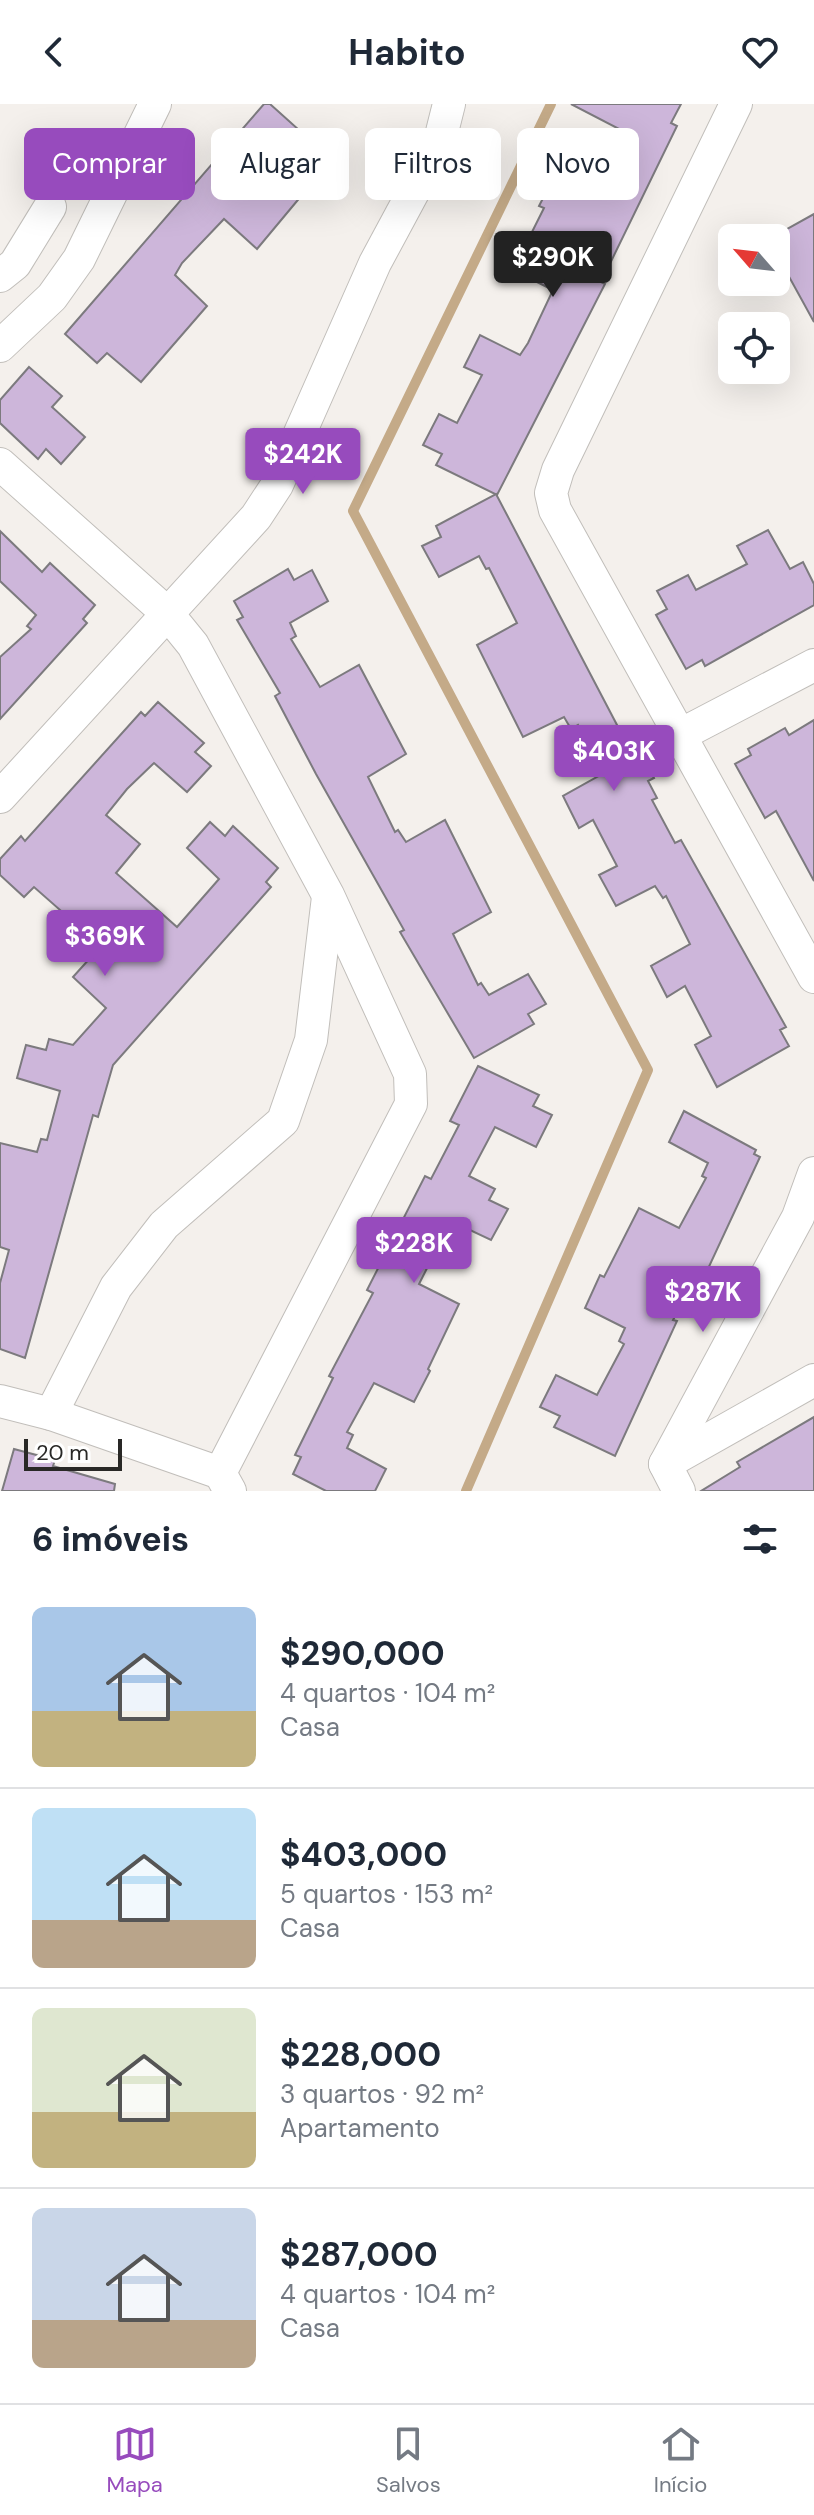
<!DOCTYPE html>
<html lang="pt">
<head>
<meta charset="utf-8">
<style>
  body { margin:0; font-family:"DM Sans",sans-serif; background:#f6f6f7; color:#1f2937; height:100vh; display:flex; flex-direction:column; font-size:30px; white-space:nowrap }
  * { box-sizing:border-box; margin:0 }
  p { font-size:26px; color:#747a83 }
  .icon { flex:none; width:44px; height:44px; fill:none; stroke:currentColor; stroke-width:2; stroke-linecap:round; stroke-linejoin:round }
  .map { position:relative; height:1387px; overflow:hidden }
  .details { display:flex; flex-direction:column; background:#fff; flex:1 }
  .details>* { flex:none }
  .banner { position:absolute; left:24px; top:24px; width:766px; height:72px; display:flex; gap:16px }
  .needle { width:52px; rotate:298deg }
  .fabs { position:absolute; left:718px; top:120px; display:grid; gap:16px }
  .fabs a { display:grid; place-items:center; width:72px; height:72px; border-radius:12px; background:#fff; box-shadow:0 8px 32px #0002; font-size:40px }
  .scale { position:absolute; left:24px; bottom:20px; width:98px; box-sizing:border-box; padding-left:8px; border:4px solid #292826; border-top:0; font-size:22px; line-height:28px; white-space:nowrap; color:#292826; -webkit-text-stroke:6px #fff; paint-order:stroke }
  .price { position:absolute; translate:-50% -68px; padding:0 18px; border-radius:8px; background:#974bbd; color:#fff; font-size:26px; line-height:52px; filter:drop-shadow(0 2px 4px #0008) }
  .price::after { content:''; position:absolute; left:50%; top:48px; width:24px; height:18px; margin-left:-12px; background:inherit; clip-path:polygon(0 0,100% 0,50% 100%) }
  .price.active { background:#222; color:#fff }
  ul { padding:0; list-style:none }
  li { display:flex; align-items:center; gap:24px; height:200px; padding:0 32px }
  li+li { border-top:2px solid #e0e1e3 }
  li span { display:grid; place-items:center; flex:none; width:224px; height:160px; border-radius:12px; color:#555 }
  li>.icon { margin-inline-start:auto }
  span .icon { width:96px; height:96px; fill:#fffc; stroke-width:1 }
  li b { font-size:34px }
  h2 { display:flex; justify-content:space-between; align-items:center; height:96px; padding:0 32px; font-size:34px }
  .pill { padding:0 28px; border-radius:12px; background:#fff; box-shadow:0 8px 32px #0002; font-size:28px; line-height:72px }
  .pill.active { background:#974bbd; color:#fff }
  header { display:flex; justify-content:space-between; align-items:center; height:104px; padding:0 32px; background:#fff; font-size:36px; font-weight:700 }
  .tab-bar { display:flex; justify-content:space-around; align-items:center; height:112px; border-top:2px solid #e0e1e3; background:#fff; font-size:22px; color:#747a83 }
  .tab-bar a { display:grid; justify-items:center; gap:4px }
  .tab-bar .active { color:#974bbd }
  .map>svg:first-child { display:block }
  .lines { fill:none; stroke-linecap:round; stroke-linejoin:round }
  .stream { stroke:#c4aa88; stroke-width:10 }
  .building { fill:#cdb6da; stroke:#7c7a7e; stroke-width:2 }
  .street-casing { stroke:#c1beba; stroke-width:34 }
  .street { stroke:#fff; stroke-width:32 }
</style>
</head>
<body>
<header><svg class="icon" aria-label="back" viewBox="0 0 24 24"><path d="M15 5l-7 7 7 7"/></svg>Habito<svg class="icon" aria-label="heart" viewBox="0 0 24 24"><path d="M12 20l-8-8c-3-5 5-10 8-4 3-6 11-1 8 4z"/></svg></header>
<div class="map">
<svg width="814" height="1387" viewBox="0 0 814 1387">
  <rect width="100%" height="100%" fill="#f4f0ec"/>
  <g class="lines">
    <!-- stream -->
    <polyline class="stream" points="466,1387 648,966 353,407 551,0"/>
  </g>
  <!-- building -->
  <g class="building">
    <polygon points="264,0 270,0 299,26 289,37 322,67 257,145 224,115 182,159 175,171 207,202 141,278 107,249 97,259 65,230"/>
    <polygon points="571,0 681,0 671,19 677,22 601,178 605,180 497,391 436,361 442,350 423,341 439,310 457,319 482,271 464,263 480,231 520,251 528,239 553,186 513,166 544,104 539,102 555,71 596,90 621,42 625,28"/>
    <polygon points="814,110 814,218 776,149 776,134 771,134"/>
    <polygon points="29,263 62,292 52,303 85,333 61,360 46,345 38,355 0,319 0,296"/>
    <polygon points="496,390 627,640 634,636 654,674 648,677 657,694 652,696 675,739 681,736 786,923 780,926 789,942 717,983 695,941 711,932 685,882 667,893 651,862 690,840 666,792 663,794 655,782 616,802 599,771 617,762 593,716 579,724 563,692 602,670 578,621 571,625 564,613 523,633 477,541 517,519 489,464 486,465 479,452 439,473 422,442 441,433 436,422"/>
    <polygon points="768,426 790,465 803,458 814,480 814,501 705,562 702,556 686,565 656,511 667,505 657,487 688,471 696,486 747,460 737,442"/>
    <polygon points="0,427 42,468 50,459 95,501 83,515 87,519 0,615 0,553 31,525 27,522 36,511 0,477"/>
    <polygon points="288,465 294,476 312,466 328,497 290,519 296,532 291,535 320,583 359,561 406,650 368,673 395,728 398,726 406,738 445,716 491,808 453,830 478,881 481,879 489,891 528,870 546,900 528,910 534,920 474,954 400,828 404,826 316,670 275,592 280,589 237,516 243,513 234,497"/>
    <polygon points="158,598 204,639 195,648 211,662 187,688 154,659 127,685 106,711 140,740 116,769 177,823 219,775 187,744 210,718 225,732 233,722 278,764 266,778 271,783 113,961 98,1013 93,1011 25,1254 0,1245 0,1179 9,1146 0,1143 0,1039 37,1048 41,1035 47,1036 60,987 17,974 26,941 46,946 49,935 73,941 106,904 73,873 101,842 34,783 24,793 0,771 0,755 21,732 25,737 141,608 145,612"/>
    <polygon points="814,616 814,777 776,707 765,714 735,660 751,651 748,645 785,624 789,631"/>
    <polygon points="478,962 539,991 533,1002 552,1011 536,1043 495,1023 469,1072 495,1085 489,1096 508,1105 491,1136 451,1117 419,1180 459,1200 428,1265 430,1267 414,1298 374,1279 347,1328 353,1331 347,1344 386,1365 375,1387 326,1387 293,1370 301,1353 295,1351 333,1274 329,1272 373,1189 367,1186 425,1072 431,1075 459,1021 450,1017"/>
    <polygon points="684,1007 756,1046 754,1050 760,1053 706,1169 700,1166 673,1216 677,1217 615,1352 554,1323 560,1312 540,1303 556,1271 597,1291 624,1240 619,1237 625,1224 585,1204 600,1171 604,1173 639,1104 679,1124 706,1074 702,1072 708,1059 669,1038"/>
    <polygon points="814,1313 814,1387 701,1387 740,1363 737,1358"/>
    <polygon points="14,1345 55,1356 53,1362 115,1380 114,1387 2,1387"/>
  </g>
  <g class="lines">
    <defs>
      <g id="street">
        <polyline points="736,0 558,366 551,389 555,406 814,873"/>
        <polyline points="0,172 15,160 50,103"/>
        <polyline points="0,242 52,193 79,155 155,0"/>
        <polyline points="0,360 167,509 193,541 328,791 410,970 411,1000 220,1369"/>
        <polyline points="682,630 814,561"/>
        <polyline points="0,693 256,413 277,381 375,159 439,40 449,0"/>
        <polyline points="0,1297 51,1310 220,1369 230,1387"/>
        <polyline points="51,1310 116,1183 164,1121 283,1017 311,936 328,793"/>
        <polyline points="665,1360 814,1276"/>
        <polyline points="679,1387 665,1360 798,1113 814,1069"/>
      </g>
    </defs>
    <!-- street casing -->
    <use href="#street" class="street-casing"/>
    <!-- street -->
    <use href="#street" class="street"/>
  </g>
</svg>
<div class="fabs">
<a><svg class="needle" viewBox="-14 -14 28 28"><path d="M0-13l5 13h-10z" fill="#e53935"/><path d="M0 13l5-13h-10z" fill="#747a83"/></svg></a>
<a><svg class="icon" aria-label="locate" viewBox="0 0 24 24"><circle cx="12" cy="12" r="6"/><path d="M12 2v4M12 18v4M2 12h4M18 12h4"/></svg></a>
</div>
<div class="scale">20 m</div>
<b class="price active" style="left:553px;top:195px">$290K</b>
<b class="price" style="left:303px;top:392px">$242K</b>
<b class="price" style="left:614px;top:689px">$403K</b>
<b class="price" style="left:105px;top:874px">$369K</b>
<b class="price" style="left:414px;top:1181px">$228K</b>
<b class="price" style="left:703px;top:1230px">$287K</b>
<div class="banner">
<a class="pill active">Comprar</a>
<a class="pill">Alugar</a>
<a class="pill">Filtros</a>
<a class="pill">Novo</a>
</div>
</div>
<section class="details">
<h2>6 imóveis<svg class="icon" aria-label="filters" viewBox="0 0 24 24"><path d="M4 7h16M4 17h16"/><circle cx="9" cy="7" r="2"/><circle cx="15" cy="17" r="2"/></svg></h2>
<ul>
<li><span style="background:linear-gradient(#a9c7e8 65%,#c2b280 0)"><svg class="icon" aria-label="home" viewBox="0 0 24 24"><path d="M3 11l9-7 9 7M6 9v11h12V9"/></svg></span><div><b>$290,000</b><p>4 quartos · 104 m²</p><p>Casa</p></div></li>
<li><span style="background:linear-gradient(#bfe0f5 70%,#b9a48a 0)"><svg class="icon" aria-label="home" viewBox="0 0 24 24"><path d="M3 11l9-7 9 7M6 9v11h12V9"/></svg></span><div><b>$403,000</b><p>5 quartos · 153 m²</p><p>Casa</p></div></li>
<li><span style="background:linear-gradient(#dfe7d0 65%,#c2b280 0)"><svg class="icon" aria-label="home" viewBox="0 0 24 24"><path d="M3 11l9-7 9 7M6 9v11h12V9"/></svg></span><div><b>$228,000</b><p>3 quartos · 92 m²</p><p>Apartamento</p></div></li>
<li><span style="background:linear-gradient(#c9d6e8 70%,#b9a48a 0)"><svg class="icon" aria-label="home" viewBox="0 0 24 24"><path d="M3 11l9-7 9 7M6 9v11h12V9"/></svg></span><div><b>$287,000</b><p>4 quartos · 104 m²</p><p>Casa</p></div></li>
</ul>
</section>
<nav class="tab-bar">
<a class="active"><svg class="icon" aria-label="map" viewBox="0 0 24 24"><path d="M3 6l6-2 6 2 6-2v14l-6 2-6-2-6 2zM9 4v14M15 6v14"/></svg>Mapa</a>
<a><svg class="icon" aria-label="saved" viewBox="0 0 24 24"><path d="M7 4h10v16l-5-4-5 4z"/></svg>Salvos</a>
<a><svg class="icon" aria-label="home" viewBox="0 0 24 24"><path d="M3 11l9-7 9 7M6 9v11h12V9"/></svg>Início</a>
</nav>
</body>
</html>
